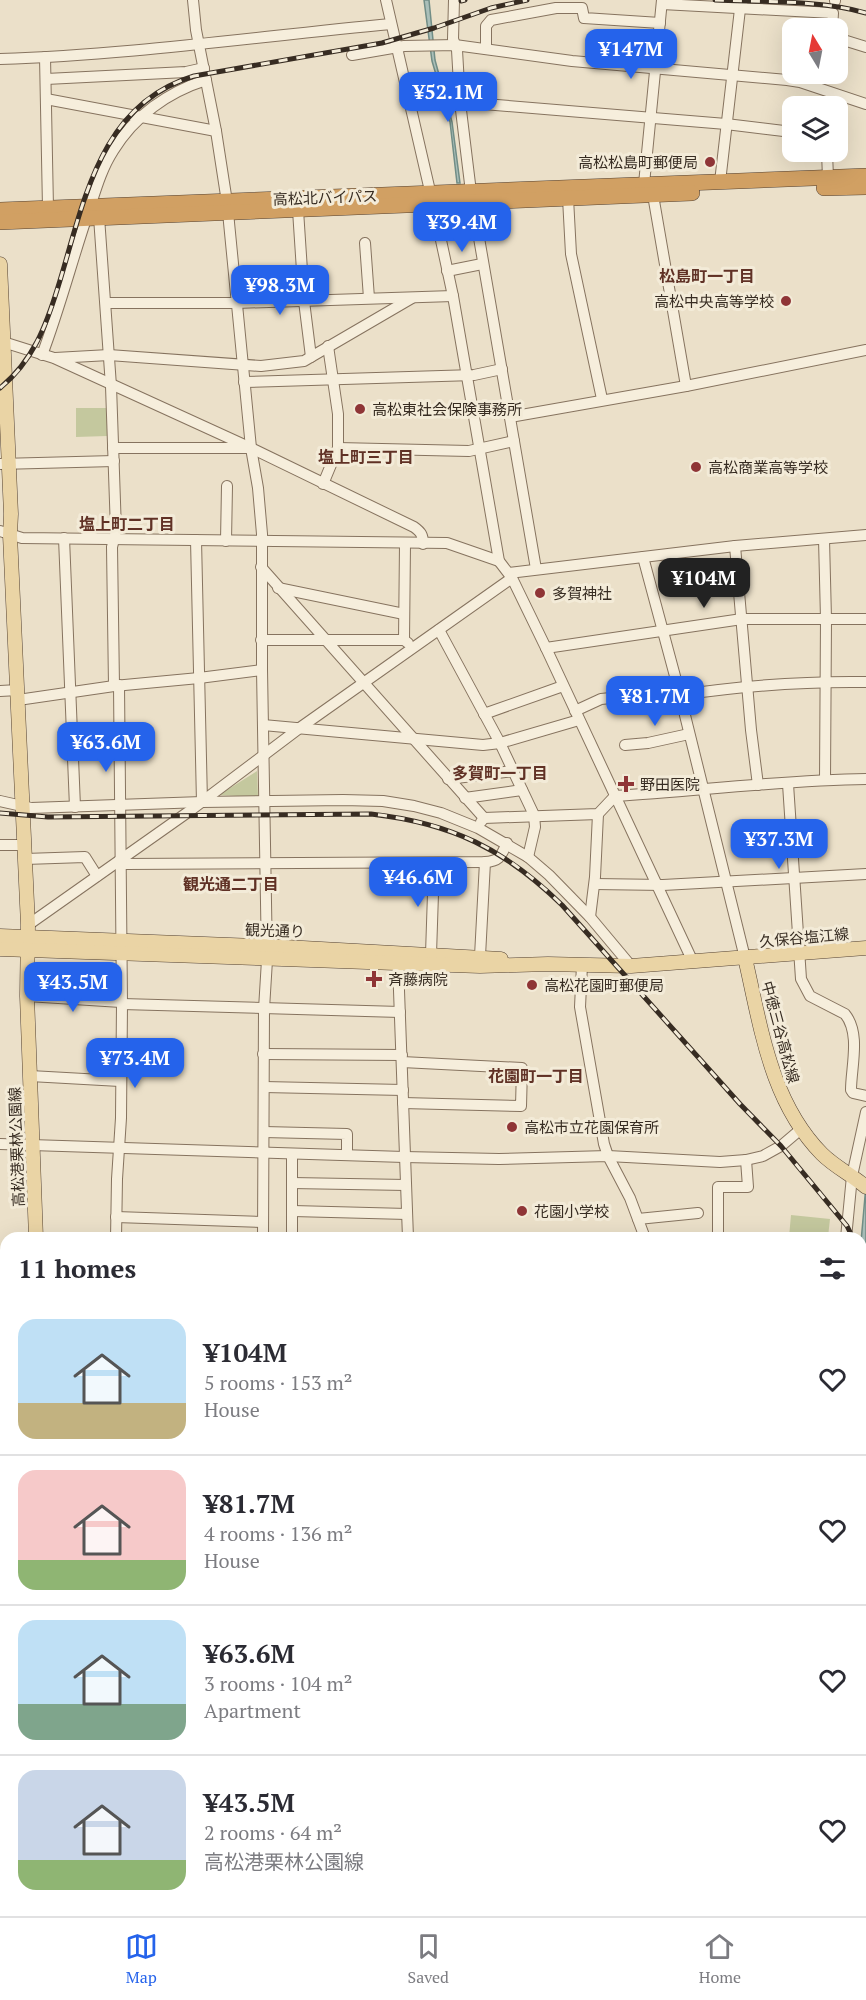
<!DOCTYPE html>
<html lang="en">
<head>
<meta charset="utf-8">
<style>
  body { margin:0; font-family:"PT Serif","Noto Sans JP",serif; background:#f2f2f3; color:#2b2b33; height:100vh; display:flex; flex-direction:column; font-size:22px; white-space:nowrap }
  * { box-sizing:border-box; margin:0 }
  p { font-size:20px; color:#7c7c81 }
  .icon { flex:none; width:33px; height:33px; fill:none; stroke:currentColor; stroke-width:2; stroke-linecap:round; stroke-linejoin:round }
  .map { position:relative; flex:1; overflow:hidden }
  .details { position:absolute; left:0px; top:1232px; width:867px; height:686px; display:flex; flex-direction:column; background:#fff; border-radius:18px 18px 0 0; box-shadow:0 6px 24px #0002 }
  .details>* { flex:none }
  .needle { width:39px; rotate:350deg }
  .controls { position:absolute; left:782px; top:18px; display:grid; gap:12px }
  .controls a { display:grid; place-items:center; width:66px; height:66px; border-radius:12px; background:#fff; box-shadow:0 6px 24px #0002; font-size:30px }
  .price { position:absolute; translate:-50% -51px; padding:0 14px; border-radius:12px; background:#2563eb; color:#fff; font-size:20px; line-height:39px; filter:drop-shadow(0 2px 3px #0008) }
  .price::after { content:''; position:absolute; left:50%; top:36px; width:18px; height:14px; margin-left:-9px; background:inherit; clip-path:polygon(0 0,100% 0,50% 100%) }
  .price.selected { background:#222; color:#fff }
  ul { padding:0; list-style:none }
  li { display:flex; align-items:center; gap:18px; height:150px; padding:0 18px }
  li+li { border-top:2px solid #e1e1e2 }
  li span { display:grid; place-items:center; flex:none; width:168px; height:120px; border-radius:18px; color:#555 }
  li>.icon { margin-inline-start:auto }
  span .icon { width:72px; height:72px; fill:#fffc; stroke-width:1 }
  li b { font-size:26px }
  h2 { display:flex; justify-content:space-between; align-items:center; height:72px; padding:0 18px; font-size:26px }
  .tab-bar { display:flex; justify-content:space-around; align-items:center; height:84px; border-top:2px solid #e1e1e2; background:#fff; font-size:16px; color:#7c7c81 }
  .tab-bar a { display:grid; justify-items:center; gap:3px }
  .tab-bar .selected { color:#2563eb }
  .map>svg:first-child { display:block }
  .green { fill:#c4c89e }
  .water { fill:#aabfb9; stroke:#718d86; stroke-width:1.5 }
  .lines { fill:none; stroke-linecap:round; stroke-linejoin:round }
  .stream { stroke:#718d86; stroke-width:3 }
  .minor-casing { stroke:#86735f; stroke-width:12 }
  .major-casing { stroke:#544233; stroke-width:15 }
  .highway-casing { stroke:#544233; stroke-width:16 }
  .minor { stroke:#f6eedc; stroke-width:10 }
  .major { stroke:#ead4a5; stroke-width:14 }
  .highway { stroke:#d1a063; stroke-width:15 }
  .rail-casing { stroke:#372c22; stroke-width:5 }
  .rail { stroke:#f3ebd8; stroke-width:3; stroke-dasharray:9; stroke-linecap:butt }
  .poi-dot { fill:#8f3536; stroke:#f3ebd8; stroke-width:2 }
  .labels { text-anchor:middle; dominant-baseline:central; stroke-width:6; stroke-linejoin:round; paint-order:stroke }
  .poi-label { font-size:15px; fill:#372c22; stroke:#f3ebd8; text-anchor:start }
  .street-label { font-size:15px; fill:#372c22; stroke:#f3ebd8 }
  .neighbourhood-label { font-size:16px; font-weight:bold; fill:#603125; stroke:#f3ebd8 }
</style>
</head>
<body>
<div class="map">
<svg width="866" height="1916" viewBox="0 0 866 1916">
  <rect width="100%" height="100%" fill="#ebe0c9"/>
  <!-- green -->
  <g class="green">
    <polygon points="76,408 107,408 107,436 76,437"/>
    <polygon points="257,771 258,797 219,795"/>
    <polygon points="791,1215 830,1219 828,1237 789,1237"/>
  </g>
  <!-- water -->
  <g class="water">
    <polygon points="424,0 429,0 435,60 452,122 460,183 457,183 450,122 432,61"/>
    <polygon points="866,1185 866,1445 861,1458 861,1242"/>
  </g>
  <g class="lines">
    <!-- stream -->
    <polyline class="stream" points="286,1916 286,1911"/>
    <defs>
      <g id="minor">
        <polyline points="193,0 196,30 216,131 227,202 251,448 258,488 262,534 262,670 267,960 264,1009 263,1238"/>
        <polyline points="386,0 436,217 453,296 499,561 512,578 546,648 693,962"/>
        <polyline points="454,0 453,39 457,50 460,102 471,192"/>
        <polyline points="835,1 835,0"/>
        <polyline points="662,4 833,13 832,28"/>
        <polyline points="837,38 866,47"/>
        <polyline points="486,49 486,26 491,20 556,8 582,8 584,18 660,23"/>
        <polyline points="352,55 404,46 455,45 572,61 787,80 800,82 866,104"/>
        <polyline points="45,57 48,208"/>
        <path d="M0,59C131,55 261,36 391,24"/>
        <polyline points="46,79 186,72 204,68"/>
        <polyline points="46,99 216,131"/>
        <polyline points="460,102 726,124 792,132"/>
        <polyline points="827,152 828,178"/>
        <polyline points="720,182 740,9 743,0"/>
        <polyline points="644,184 662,0"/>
        <polyline points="653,195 686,386"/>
        <polyline points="568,198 571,254 602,399"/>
        <polyline points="473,203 536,569"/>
        <polyline points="298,210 304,301 311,357"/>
        <polyline points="99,217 111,386 116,531 112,547 114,686"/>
        <polyline points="365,243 369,298"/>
        <polyline points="447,271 482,264"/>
        <polyline points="106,303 236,303 453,296"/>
        <path d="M0,341L54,358L251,448L414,527C421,532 423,535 423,544"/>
        <path d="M42,355C59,310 71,264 86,219C94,196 100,171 113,151C134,116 168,92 206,80"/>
        <polyline points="55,358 109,355 261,366 304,361 412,298"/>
        <polyline points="244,382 474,375 502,369"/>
        <polyline points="510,417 686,386 866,350"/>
        <polyline points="113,448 247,448"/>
        <polyline points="338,448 469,451 514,441"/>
        <polyline points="0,464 114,461"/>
        <polyline points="323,484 338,448 338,414 328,346"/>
        <polyline points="0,531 22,538 447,543 499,561"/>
        <polyline points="64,538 75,807"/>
        <polyline points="824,539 826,619 825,780"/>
        <polyline points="196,540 202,802"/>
        <polyline points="226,541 227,486"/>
        <polyline points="405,544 404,640 408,643"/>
        <polyline points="735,546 751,730 758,785"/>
        <polyline points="643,557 679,691 745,958"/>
        <polyline points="261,567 484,818 481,822"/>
        <polyline points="509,573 735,546 866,535"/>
        <polyline points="278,588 404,614"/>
        <polyline points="439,630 500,743 534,815 535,827 528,857"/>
        <polyline points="261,640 404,640"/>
        <polyline points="546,648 742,619 866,619"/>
        <polyline points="0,691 18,690"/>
        <path d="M680,695C742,686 803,681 866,682"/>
        <polyline points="18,700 114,686 199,678 262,670"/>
        <polyline points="575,711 601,699 679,691"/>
        <polyline points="484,714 563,686"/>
        <polyline points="263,725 483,745 500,743 579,720"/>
        <polyline points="625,745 648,743 689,734"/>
        <polyline points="448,779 513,771"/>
        <path d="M788,784L801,979L810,996L845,1014C861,1034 851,1067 851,1090L853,1093L866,1096"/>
        <polyline points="465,798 522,790"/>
        <polyline points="0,801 31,808 202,802 343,800 383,801 414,806 441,813 478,828 528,857 549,875 590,917 631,966"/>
        <path d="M484,818L598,814L615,796C698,791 782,780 866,779"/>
        <polyline points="0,845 24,845"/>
        <polyline points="25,859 85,857 97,876"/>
        <path d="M120,860L126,864L485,862C500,861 501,856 507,843"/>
        <polyline points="595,884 663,885 866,874"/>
        <polyline points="590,917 595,877 598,814"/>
        <polyline points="28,925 191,810 301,727 512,578"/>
        <polyline points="431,954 434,863"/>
        <polyline points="480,956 485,862"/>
        <polyline points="398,963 408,1238"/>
        <polyline points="582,965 580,1007 604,1144 608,1156 630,1198 645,1238"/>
        <polyline points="27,996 121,1002"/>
        <polyline points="122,1004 400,1012"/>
        <polyline points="263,1054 402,1055"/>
        <polyline points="402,1062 522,1068 521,1106 403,1103"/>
        <polyline points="30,1076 120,1081"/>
        <polyline points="264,1087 403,1090"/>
        <polyline points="264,1132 347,1134 347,1154"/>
        <polyline points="0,1144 404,1157 499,1159 608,1156 720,1162 746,1160 763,1156 781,1146 801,1129"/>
        <polyline points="292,1183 406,1185"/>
        <polyline points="293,1211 407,1214"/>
        <polyline points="116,1217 263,1222"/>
        <polyline points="638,1219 698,1213"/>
        <polyline points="116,1238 117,1179 121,1118 122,1004 119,685"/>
        <polyline points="292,1238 292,1154"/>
        <polyline points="718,1238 718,1187 748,1187 746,1160"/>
        <polyline points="846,1238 852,1176 866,1112"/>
        <polyline points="0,1292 6,1293"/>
        <polyline points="0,1427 6,1428"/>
        <polyline points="861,1641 866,1641"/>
        <polyline points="0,1722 6,1723"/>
        <polyline points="861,1738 866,1738"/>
        <polyline points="861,1785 866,1784"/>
        <polyline points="861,1850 866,1844"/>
        <polyline points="0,1883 6,1883"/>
        <polyline points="861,1884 866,1885"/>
        <polyline points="127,1911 127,1916"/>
        <polyline points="229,1916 229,1911"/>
        <polyline points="362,1916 362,1911"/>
        <polyline points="505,1916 506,1911"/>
        <polyline points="576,1916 580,1911"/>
        <polyline points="621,1916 621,1911"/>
        <polyline points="635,1916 638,1911"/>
        <polyline points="785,1916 786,1911"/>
        <polyline points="826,1916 826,1911"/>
      </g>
      <g id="major">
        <polyline points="0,264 11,514 10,535 28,925 27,996 36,1238"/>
        <polyline points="0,936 285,947 501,959"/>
        <polyline points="0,949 480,966 548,964 631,966 866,948"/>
        <path d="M745,958C761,1027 770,1101 822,1154C835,1167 852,1175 866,1187"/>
        <polyline points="0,1523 6,1514"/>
        <polyline points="0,1585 6,1585"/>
        <polyline points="861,1588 866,1574"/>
        <polyline points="44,1916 44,1911"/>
        <polyline points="747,1916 748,1911"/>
      </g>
      <g id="highway">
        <polyline points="824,188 866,187"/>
        <polyline points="0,210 866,176"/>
        <polyline points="0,222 692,193"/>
      </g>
    </defs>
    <!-- minor casing -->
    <use href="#minor" class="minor-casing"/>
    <!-- major casing -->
    <use href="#major" class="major-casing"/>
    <!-- highway casing -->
    <use href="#highway" class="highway-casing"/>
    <!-- minor -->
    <use href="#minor" class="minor"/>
    <!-- major -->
    <use href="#major" class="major"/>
    <!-- highway -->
    <use href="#highway" class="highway"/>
    <defs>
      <g id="rail">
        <path d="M715,0C763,2 821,0 866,13"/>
        <polyline points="461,1 465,0"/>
        <path d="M0,388C33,361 46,326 58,287C84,204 98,105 194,76L382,43L434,28L491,8L527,0"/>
        <path d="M0,813L48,817L371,814C451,823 505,849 562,905L740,1104L781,1146L847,1226L853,1238"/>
        <polyline points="861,1248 866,1254"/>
        <polyline points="861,1400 866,1399"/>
        <polyline points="0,1517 6,1516"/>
        <polyline points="0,1531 6,1530"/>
      </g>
    </defs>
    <!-- rail casing -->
    <use href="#rail" class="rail-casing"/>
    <!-- rail -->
    <use href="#rail" class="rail"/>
  </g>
  <!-- markers -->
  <g class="poi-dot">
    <circle cx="710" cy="162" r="6"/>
    <circle cx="786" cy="301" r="6"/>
    <circle cx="360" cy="409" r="6"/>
    <circle cx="696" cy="467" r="6"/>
    <circle cx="540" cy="593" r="6"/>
    <path d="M623 775h6v6h6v6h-6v6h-6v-6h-6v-6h6z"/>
    <path d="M371 970h6v6h6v6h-6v6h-6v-6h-6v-6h6z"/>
    <circle cx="532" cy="985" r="6"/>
    <circle cx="512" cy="1127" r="6"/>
    <circle cx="522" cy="1211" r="6"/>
  </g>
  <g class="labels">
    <!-- poi labels -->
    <g class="poi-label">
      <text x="698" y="162" text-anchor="end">高松松島町郵便局</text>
      <text x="774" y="301" text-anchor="end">高松中央高等学校</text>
      <text x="372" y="409">高松東社会保険事務所</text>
      <text x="708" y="467">高松商業高等学校</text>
      <text x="552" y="593">多賀神社</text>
      <text x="640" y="784">野田医院</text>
      <text x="388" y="979">斉藤病院</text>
      <text x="544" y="985">高松花園町郵便局</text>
      <text x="524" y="1127">高松市立花園保育所</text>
      <text x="534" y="1211">花園小学校</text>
    </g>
    <!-- street labels -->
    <g class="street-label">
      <text transform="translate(325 197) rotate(-2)">高松北バイパス</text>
      <text transform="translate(275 930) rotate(2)">観光通り</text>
      <text transform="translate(804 937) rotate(-5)">久保谷塩江線</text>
      <text transform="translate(781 1032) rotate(75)">中徳三谷高松線</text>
      <text transform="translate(16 1147) rotate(-92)">高松港栗林公園線</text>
    </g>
    <!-- neighbourhood labels -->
    <g class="neighbourhood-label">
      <text x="707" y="276">松島町一丁目</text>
      <text x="366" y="457">塩上町三丁目</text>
      <text x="127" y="524">塩上町二丁目</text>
      <text x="500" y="773">多賀町一丁目</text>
      <text x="231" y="884">観光通二丁目</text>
      <text x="536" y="1076">花園町一丁目</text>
    </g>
  </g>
</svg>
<div class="controls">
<a><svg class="needle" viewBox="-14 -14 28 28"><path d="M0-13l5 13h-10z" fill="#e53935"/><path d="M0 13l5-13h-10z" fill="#7c7c81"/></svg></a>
<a><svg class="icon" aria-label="layers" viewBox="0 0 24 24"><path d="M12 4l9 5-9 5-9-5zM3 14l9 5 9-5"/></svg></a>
</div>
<b class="price" style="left:631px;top:80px">¥147M</b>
<b class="price" style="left:448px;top:123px">¥52.1M</b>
<b class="price" style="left:462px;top:253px">¥39.4M</b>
<b class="price" style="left:280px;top:316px">¥98.3M</b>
<b class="price selected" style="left:704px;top:609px">¥104M</b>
<b class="price" style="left:655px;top:727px">¥81.7M</b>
<b class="price" style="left:106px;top:773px">¥63.6M</b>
<b class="price" style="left:779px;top:870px">¥37.3M</b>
<b class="price" style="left:418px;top:908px">¥46.6M</b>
<b class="price" style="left:73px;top:1013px">¥43.5M</b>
<b class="price" style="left:135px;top:1089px">¥73.4M</b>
<section class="details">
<h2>11 homes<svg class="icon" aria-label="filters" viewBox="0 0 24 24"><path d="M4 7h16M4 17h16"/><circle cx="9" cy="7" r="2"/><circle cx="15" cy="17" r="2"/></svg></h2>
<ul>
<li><span style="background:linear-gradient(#bfe0f5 70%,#c2b280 0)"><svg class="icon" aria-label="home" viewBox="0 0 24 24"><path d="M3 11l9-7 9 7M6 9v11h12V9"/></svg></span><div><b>¥104M</b><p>5 rooms · 153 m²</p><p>House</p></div><svg class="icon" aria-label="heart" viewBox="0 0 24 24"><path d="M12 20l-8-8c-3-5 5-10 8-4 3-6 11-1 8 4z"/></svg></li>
<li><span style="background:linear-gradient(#f6c9c9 75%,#8fb573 0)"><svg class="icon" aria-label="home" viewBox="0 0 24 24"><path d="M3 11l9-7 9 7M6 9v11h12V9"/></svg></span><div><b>¥81.7M</b><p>4 rooms · 136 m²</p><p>House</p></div><svg class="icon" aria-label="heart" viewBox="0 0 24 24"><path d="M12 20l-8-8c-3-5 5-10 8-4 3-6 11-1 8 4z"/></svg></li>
<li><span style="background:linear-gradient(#bfe0f5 70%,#7fa58c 0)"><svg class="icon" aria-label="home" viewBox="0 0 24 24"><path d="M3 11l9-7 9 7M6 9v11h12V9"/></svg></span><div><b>¥63.6M</b><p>3 rooms · 104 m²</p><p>Apartment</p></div><svg class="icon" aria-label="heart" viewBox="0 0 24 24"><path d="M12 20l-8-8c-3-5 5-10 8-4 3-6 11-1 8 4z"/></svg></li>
<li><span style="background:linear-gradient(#c9d6e8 75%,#8fb573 0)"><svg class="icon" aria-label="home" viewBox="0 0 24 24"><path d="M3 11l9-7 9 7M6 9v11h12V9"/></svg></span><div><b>¥43.5M</b><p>2 rooms · 64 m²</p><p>高松港栗林公園線</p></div><svg class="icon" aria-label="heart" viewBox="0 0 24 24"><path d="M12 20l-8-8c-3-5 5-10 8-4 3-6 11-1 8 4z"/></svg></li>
</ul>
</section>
</div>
<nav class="tab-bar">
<a class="selected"><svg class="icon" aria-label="map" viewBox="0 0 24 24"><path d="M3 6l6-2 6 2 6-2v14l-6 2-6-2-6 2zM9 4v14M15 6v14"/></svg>Map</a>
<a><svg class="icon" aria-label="saved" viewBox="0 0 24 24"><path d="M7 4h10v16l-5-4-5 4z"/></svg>Saved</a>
<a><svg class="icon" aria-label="home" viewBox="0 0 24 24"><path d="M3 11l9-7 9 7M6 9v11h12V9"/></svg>Home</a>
</nav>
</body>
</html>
